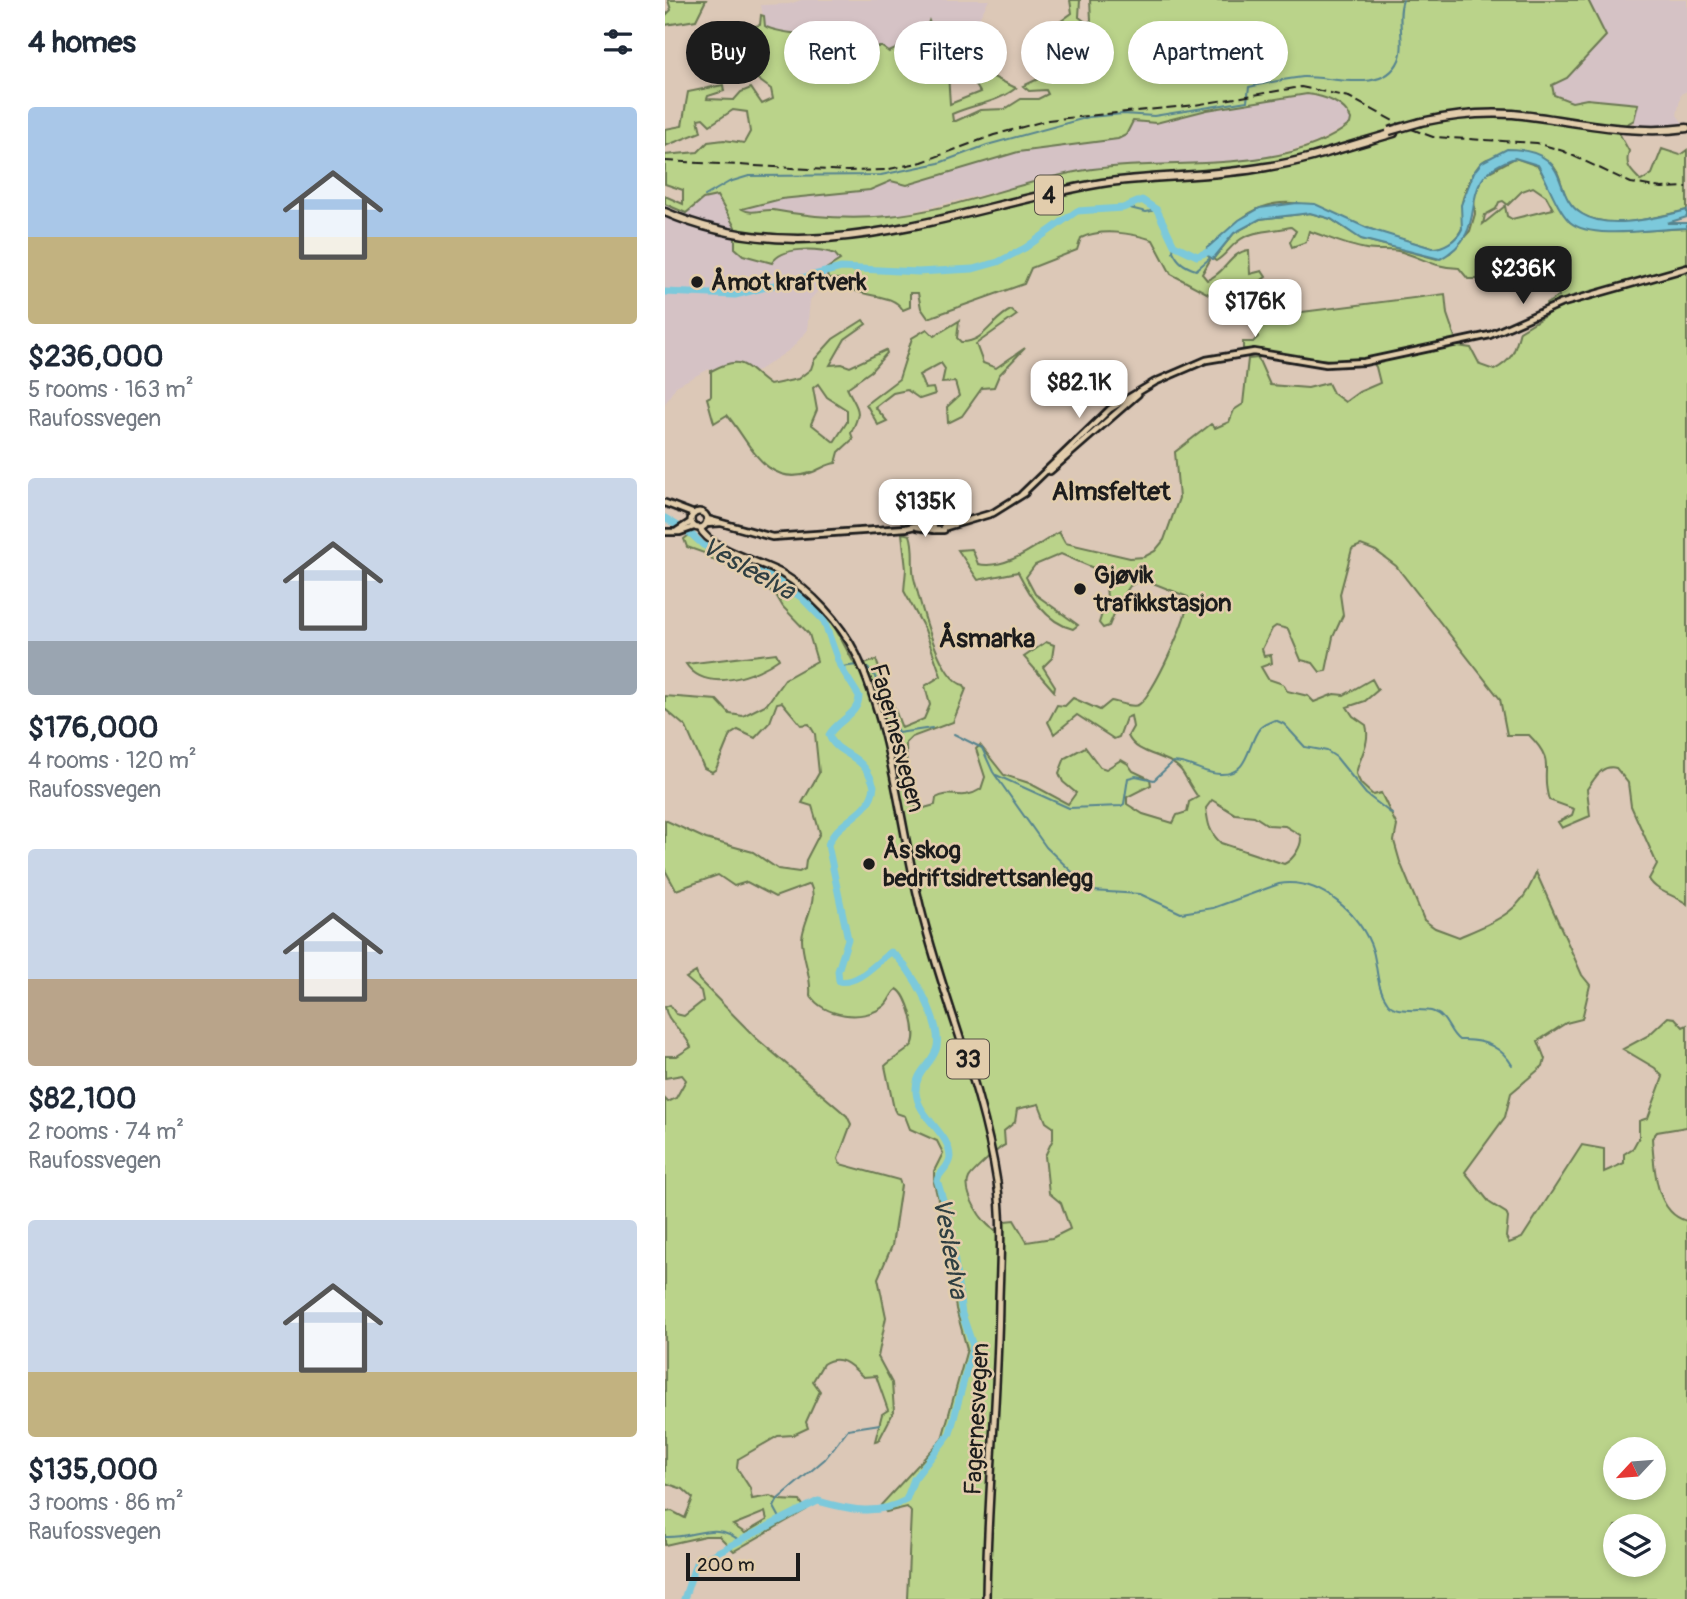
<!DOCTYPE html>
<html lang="en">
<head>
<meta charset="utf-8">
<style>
  body { margin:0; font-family:Pangolin,sans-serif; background:#f6f6f7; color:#1f2937; height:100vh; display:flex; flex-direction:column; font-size:26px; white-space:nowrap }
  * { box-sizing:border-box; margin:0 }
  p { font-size:23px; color:#747a83 }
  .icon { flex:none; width:38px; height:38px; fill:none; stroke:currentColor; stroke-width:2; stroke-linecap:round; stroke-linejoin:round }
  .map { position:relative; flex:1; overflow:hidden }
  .details { display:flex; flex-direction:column; background:#fff; width:665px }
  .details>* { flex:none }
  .hud { position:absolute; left:21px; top:21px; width:665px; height:63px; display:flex; gap:14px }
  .needle { width:46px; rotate:244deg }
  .buttons { position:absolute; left:938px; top:1437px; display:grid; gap:14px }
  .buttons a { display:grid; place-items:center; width:63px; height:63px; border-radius:50%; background:#fff; box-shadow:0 4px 10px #0003; font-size:35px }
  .scale { position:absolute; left:21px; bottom:18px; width:114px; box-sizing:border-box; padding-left:7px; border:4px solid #1c1c1c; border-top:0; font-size:19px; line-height:24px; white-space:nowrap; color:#1c1c1c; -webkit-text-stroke:5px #e2cdac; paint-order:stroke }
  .price { position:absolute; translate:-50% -60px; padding:0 16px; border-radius:14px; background:#fff; color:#222; font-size:23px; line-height:46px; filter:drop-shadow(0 2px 4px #0008) }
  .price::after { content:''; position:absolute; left:50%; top:42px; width:21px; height:16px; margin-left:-10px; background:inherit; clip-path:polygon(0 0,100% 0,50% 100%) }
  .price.on { background:#1c1c1c; color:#fff }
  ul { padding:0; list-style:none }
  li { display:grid; align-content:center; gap:14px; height:371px; padding:0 28px }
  li span { display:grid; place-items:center; height:217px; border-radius:7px; color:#555 }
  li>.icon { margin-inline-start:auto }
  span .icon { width:126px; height:126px; fill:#fffc; stroke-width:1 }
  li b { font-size:30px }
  h2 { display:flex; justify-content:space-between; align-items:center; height:84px; padding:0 28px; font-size:30px }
  .pill { padding:0 24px; border-radius:32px; background:#fff; box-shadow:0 4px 10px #0003; font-size:24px; line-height:63px }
  .pill.on { background:#1c1c1c; color:#fff }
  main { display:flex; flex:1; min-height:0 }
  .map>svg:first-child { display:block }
  .built { fill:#d5c2c5 }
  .green { fill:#bad38a; stroke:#6b7853; stroke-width:2; fill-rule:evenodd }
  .water { fill:#7cc9db; stroke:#56848f; stroke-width:2 }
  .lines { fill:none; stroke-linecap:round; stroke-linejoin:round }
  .stream { stroke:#56848f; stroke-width:2 }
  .river { stroke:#7cc9db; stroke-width:7 }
  .secondary-casing { stroke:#1c1c1c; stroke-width:10 }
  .primary-casing { stroke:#1c1c1c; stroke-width:10 }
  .trunk-casing { stroke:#1c1c1c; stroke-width:11 }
  .secondary { stroke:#e2cdac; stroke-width:4.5 }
  .primary { stroke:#e2cdac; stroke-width:5 }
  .trunk { stroke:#e2cdac; stroke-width:6 }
  .rail { stroke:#1c1c1c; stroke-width:2; stroke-dasharray:10 5; stroke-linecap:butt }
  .trunk-bridge-casing { stroke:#1c1c1c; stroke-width:11; stroke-linecap:butt }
  .trunk-bridge { stroke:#e2cdac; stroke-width:6 }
  .poi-dot { fill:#1c1c1c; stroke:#e2cdac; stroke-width:2.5 }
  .labels { text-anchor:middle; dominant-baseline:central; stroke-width:5; stroke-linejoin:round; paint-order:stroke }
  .shield { fill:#e2cdac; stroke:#575147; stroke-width:2 }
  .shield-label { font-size:23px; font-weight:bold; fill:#1c1c1c }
  .poi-label { font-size:24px; font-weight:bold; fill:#1c1c1c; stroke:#e2cdac; text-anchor:start }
  .street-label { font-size:24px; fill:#1c1c1c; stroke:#e2cdac }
  .neighbourhood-label { font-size:26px; font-weight:bold; fill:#1c1c1c; stroke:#e2cdac }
  .water-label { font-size:26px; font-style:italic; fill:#2f3f42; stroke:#e2cdac }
</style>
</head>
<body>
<main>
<section class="details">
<h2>4 homes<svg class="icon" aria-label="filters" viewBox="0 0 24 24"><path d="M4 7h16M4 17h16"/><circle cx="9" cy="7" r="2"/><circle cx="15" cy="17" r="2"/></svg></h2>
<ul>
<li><span style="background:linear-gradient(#a9c7e8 60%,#c2b280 0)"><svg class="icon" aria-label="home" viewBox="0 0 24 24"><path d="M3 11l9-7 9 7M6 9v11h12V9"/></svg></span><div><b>$236,000</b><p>5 rooms · 163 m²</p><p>Raufossvegen</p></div></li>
<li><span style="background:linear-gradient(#c9d6e8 75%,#9aa5b1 0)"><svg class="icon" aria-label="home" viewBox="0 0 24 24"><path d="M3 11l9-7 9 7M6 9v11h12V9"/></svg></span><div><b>$176,000</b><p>4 rooms · 120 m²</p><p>Raufossvegen</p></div></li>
<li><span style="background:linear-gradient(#c9d6e8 60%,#b9a48a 0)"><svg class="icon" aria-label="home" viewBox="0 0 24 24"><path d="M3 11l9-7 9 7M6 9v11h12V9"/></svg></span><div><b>$82,100</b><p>2 rooms · 74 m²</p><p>Raufossvegen</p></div></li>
<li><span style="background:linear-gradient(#c9d6e8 70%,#c2b280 0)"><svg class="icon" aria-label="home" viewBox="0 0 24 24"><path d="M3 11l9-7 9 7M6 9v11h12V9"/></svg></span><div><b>$135,000</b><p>3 rooms · 86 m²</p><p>Raufossvegen</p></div></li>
</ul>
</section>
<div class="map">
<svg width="1022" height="1599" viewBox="0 0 1022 1599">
  <rect width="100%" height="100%" fill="#dcc8b7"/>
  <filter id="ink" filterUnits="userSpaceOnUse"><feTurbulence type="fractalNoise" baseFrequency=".0143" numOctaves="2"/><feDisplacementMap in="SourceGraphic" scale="14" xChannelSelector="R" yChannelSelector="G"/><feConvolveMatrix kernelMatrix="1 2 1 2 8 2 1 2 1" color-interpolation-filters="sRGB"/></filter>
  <g filter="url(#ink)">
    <!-- built -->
    <g class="built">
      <polygon points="136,0 324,0 306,33 274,42 268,28 262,25 257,48 251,52 238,47 224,52 217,47 208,48 200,37 180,40 153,34 107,31 100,26 96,5 124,4"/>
      <polygon points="923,0 1022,0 1022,91 1016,94 1012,115 1018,123 972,128 969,123 971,104 926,99 907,102 889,95 887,85 896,81 940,37"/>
      <polygon points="639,94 663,99 682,110 686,119 685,124 650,143 595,159 423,169 228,216 184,218 107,210 81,212 77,209 116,199 205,190 226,181 243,185 353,152 454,139 468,121 491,123 542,110"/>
      <polygon points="52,196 70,227 70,248 78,255 107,263 110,258 129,250 160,251 171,254 175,260 161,269 163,279 145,300 142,331 126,349 91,372 67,362 46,371 44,369 11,386 0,404 0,204 12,211 42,197"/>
    </g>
    <!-- green -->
    <g class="green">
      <polygon points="3,0 41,0 31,20 0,25 0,16 6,10"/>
      <path d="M405,0H415L414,17L422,23L426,20L425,0H923L941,36L902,78L887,85L889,95L907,102L922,99L973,104L969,120L957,127L954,133L964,151C959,167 967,171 976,181L987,174L997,149L1015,155L1022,150V210C991,217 948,231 918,215C882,195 913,151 849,157C841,158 830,157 822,159C811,163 798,193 797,204C796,208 799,214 799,219C798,235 783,249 767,248C745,241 722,236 700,227C666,214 631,192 593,209C572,218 560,236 542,248L545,260L537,274L542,280C561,273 565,252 584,250L585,274L597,271L601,277L575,295L551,298L506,274L488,240C467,233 437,228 416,238L412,250L366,268L359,284L263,318L256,308L253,293H245V307L238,310C225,289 190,302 177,279H163L161,269L175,260L170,254C152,248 117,246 107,263L78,255L70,248V227L52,196L38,199L21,213L0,204V196L18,204V190L0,184V155L33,152L43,142L59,140L79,143L85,132L82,112L68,110L45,125L38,118L33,119L36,132L0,146V129L17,126L23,92L58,85L59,91L43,96L42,99L69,100L76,92L86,88L97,104L108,99L106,89L91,78L76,79V66L65,52L61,32L95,25L96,15L99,16L100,26C110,34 186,40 200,37L205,47H217L224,52L235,47L254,50L264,21L271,40L263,49L265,53L275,50L279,53L275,62L283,74L285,104L315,92L304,74L319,69L324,75L351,88C332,103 309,104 287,114L288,121H291L315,110L340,109L356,99H373L383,94L381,90L364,91L358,86L399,67L394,61L376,63L368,44L374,41L387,48L392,47V24L407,13ZM642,94C659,96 680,103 686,119L685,124C620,177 499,157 421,170C355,181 291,210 224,216C185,220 146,217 108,210C98,209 86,215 77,209L116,199L205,190L226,181L242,185L353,152L453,139L461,135L468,121L491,123L542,110Z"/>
      <path d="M850,158L873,166L905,222L958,232L1022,228V904C1010,895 991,892 984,879L992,864L966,806L963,783L951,768C936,764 930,779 922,789L925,816L897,828L893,822L907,815L909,809L884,800C874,768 893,764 864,735H842L835,699L731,566L711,551L696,545L687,549L675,594L678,615L668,637L661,671L655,672L648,663L636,660L623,629L611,626L607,629L597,649L599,656L606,655L607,663L596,667L603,679L618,684L622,691L643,696L649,702L669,694L679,695L707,679L713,690L700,701L682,707L688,716L701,725C706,744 694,757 691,774L696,784L708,795L716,793L732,826L729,841L735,862L759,920L770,928L794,937C831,921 858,912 871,872L917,975L925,985L917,1019L901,1023L873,1041L880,1059L878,1066L846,1093L840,1117L800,1172L825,1203L841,1213L843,1218L841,1237L844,1243L857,1238L917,1145L939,1149V1172L959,1163V1154L968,1148L974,1137V1121L983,1118L998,1077L990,1068L958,1049L984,1035L1003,1017L1010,1018L1018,1027L1022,1025V1127L992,1132L987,1138C989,1167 990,1213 1022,1221V1599H242L246,1512L242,1507L221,1512L216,1505L277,1439L302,1349L291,1309L280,1228L269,1183V1171L278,1153L272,1141L245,1129L240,1116L231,1113L229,1109L220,1066C228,1058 241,1053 247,1045C254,1035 243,994 232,989C226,993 225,1001 219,1006C199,1022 158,1017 145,995C147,975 137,959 137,939C138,921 154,901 145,884L110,897L82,882L69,886L53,875L11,890L0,870V820L41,839L88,852L113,869L134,872L140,869L141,860L155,833L147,806L137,803L154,773L150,734L144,724L136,725L117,702L112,703L105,722L90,738L73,730L65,735L51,769L47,772L39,768L21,727L0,709V696L52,700L65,714L78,716L102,704L120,679L152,661L144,634L118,607L111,595L83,576L47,559L42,554L22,547L19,539L24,535C41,551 75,571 98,567L130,587L168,624L191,667L211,660L237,728L259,719L265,705L260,686L276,676L260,630L239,591L241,569L237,533L245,535C250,548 246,564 249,578C255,602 274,681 299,685L301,689L288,722L247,737L241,743L242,783L252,810L270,805L271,798C286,789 296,802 316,789L320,777L311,749L315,745L339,775L364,783L403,804L411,793L398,782L394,773L400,758L420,747L435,767L441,769L456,760L463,764L468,771L485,779L486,785L462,797V804L478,814L508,823L512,815L522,812L524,802L533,797C527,789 523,781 518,773C507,754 472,757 463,736L468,727L466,716L461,718L454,737L449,739L412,715L389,734L383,722L392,705L400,706L408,698L435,710L446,701C454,702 466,708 473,705C486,700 527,610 523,597L488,583L474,581L465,586L455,600L444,626L438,628L434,623L442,598L440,573L396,554L370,565L361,577L370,594L413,625L408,629C380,622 365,595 353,572L313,580L293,550L307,549L313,564C342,570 370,546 394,532L400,543L465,558L479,557L490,551L499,540L514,498L510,452L546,424L550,428L564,422L569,410L578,404L583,359L593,358L605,385L643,388L663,383L668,393L680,402L694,392L715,383L711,367L704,358C660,366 621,351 578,349V342H588L593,337L592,324L597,317L780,294L782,314L793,346L806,348L815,365L829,370C849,360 850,349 855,331L880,316L881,304L894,296L883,270L845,279H803L794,268C769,268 757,257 733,251C723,249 711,251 701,249C682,246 662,237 644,231L641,242L627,247L625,242L631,231L626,227C609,231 586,230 572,242C564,248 560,256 551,261L548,259L569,233L595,219L645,213L666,219L697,239L772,259L785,253L805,231L810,214L809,196L818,175ZM868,187L881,196L888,209L847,219L842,216L840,206L818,224L820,215L831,209L834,202L838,201L843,205L857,191ZM547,800L570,814L589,816L603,825L620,826L635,835C639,844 628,860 619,864L556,843C544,832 543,824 541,808ZM374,1104L381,1122L388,1127V1139L380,1156L384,1193L396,1203L405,1229L387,1238L362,1242L349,1220L340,1221L330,1230C318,1225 297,1192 304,1178C306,1174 333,1148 340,1145L339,1131L350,1122L352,1109ZM950,1449H989V1488H950ZM950,1526H989V1564H950Z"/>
      <path d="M346,310L352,315L311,344L318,363L331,368L360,348L334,375L329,387L317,388L297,416L283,423L282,407L294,396L290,382L277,383L280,369L276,363L254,375L260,389L268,388L270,394L255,399L242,390L228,393L210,407L222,421L213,425L201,404L234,379L247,338L262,329L269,336L294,321L292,338L296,342C320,343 327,318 346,310Z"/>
      <path d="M198,320L201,324L180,339L165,365L177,364L185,367L221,350L222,353L206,371L182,388C193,411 198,408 186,433L188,439L174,452L171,463C161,464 155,470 145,473C100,488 85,442 62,415L49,423L42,398L46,396V371C80,353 80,368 105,385L133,379L146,369L149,360L168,339ZM153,384L162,397L182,410V422L169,442L146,424L152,410L148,388Z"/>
      <polygon points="381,642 389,645 387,658 378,667 390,686 389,691 359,657"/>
      <path d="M111,653L114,659C91,676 41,694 21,664Z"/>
      <path d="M31,972L34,980L91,1038L182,1116L186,1124L173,1159L175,1164L234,1180L236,1185L227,1246L213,1278L221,1317L213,1357L227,1383L229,1411L214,1440L210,1441L217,1414L223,1410L211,1376L198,1377C186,1365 175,1353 158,1364L148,1381L155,1391L141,1422L143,1428L128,1435L113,1436L73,1459L72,1468L85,1488L87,1499L105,1496L114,1500L135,1501L141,1510L69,1551L54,1536H40L0,1545V1512L7,1511L20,1518L28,1498L18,1489L0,1483V1099L3,1102L11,1098L21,1080L17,1075L0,1078V1056H12L26,1047C19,1030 2,1023 0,1007L5,1005L11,1014L19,1016L38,1001L36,991L21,978ZM100,1512L102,1520L80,1533L68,1525Z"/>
    </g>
    <!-- water -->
    <path class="water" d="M842,149C910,150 884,194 917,214C944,231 993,217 1022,210V217L1002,223H1022V228C994,228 926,241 905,222C891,208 883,182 873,165L850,158C782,180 833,228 775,259L696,239L666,219L645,213L595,219L569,233L548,259L540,254L542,248L574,220L595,208L632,203L650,204L702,228L767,248C779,248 792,240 797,229L796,205L809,172L817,162Z"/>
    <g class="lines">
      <!-- stream -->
      <g class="stream">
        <path d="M40,196L64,182L84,176L216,175L274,163L322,145L424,117L458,114L489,116L582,101L584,87C601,83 620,79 638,77C666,76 719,95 734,60C741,44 731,18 738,0"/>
        <polyline points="461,207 481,212 492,210"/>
        <path d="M509,245L508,251C513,262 519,266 531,270L544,259"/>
        <polyline points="198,665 208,672 233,733 267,728"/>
        <polyline points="176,667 192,665"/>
        <path d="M289,734L317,748L328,772L381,847L427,891L475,894L516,913L548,908L614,884C655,877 697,915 708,951C713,969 711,987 723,1003C732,1015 756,1007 769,1012C783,1017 783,1032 794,1040C815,1039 835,1044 847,1065"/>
        <path d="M331,775L404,808L456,806L459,804L463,778L471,776L489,780L508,762C526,762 538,774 555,774C585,775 582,743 595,728C599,724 605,722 610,720L619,724L640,747L662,751L671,757L701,794L727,814"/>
        <polyline points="115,1518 109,1507 113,1499 160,1459 183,1429 215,1424"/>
        <path d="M0,1537C28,1539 52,1519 76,1542"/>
      </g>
      <!-- river -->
      <g class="river">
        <polyline points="0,292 70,295 176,268 253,272 308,269 333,262 360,248 412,211 458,208 477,200 492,210 509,245 532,256 548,250"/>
        <path d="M0,518L26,534L38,545L97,571L136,597L159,621L175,666L194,696C194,715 172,720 164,735C172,757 198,751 209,786C206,816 172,819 163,845L183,939L173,971L174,981C194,985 212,961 226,952C246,965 280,1028 271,1050C265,1066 250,1072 251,1092C253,1118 285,1133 285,1157C284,1168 275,1171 272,1180L284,1219L297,1314L308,1346L285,1433L249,1479L241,1500C209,1517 184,1509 153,1501L31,1563L19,1599"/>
      </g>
      <defs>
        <g id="secondary">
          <polyline points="385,471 473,394"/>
          <polyline points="357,494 445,409 490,382 541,360 589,352 661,364 699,362 825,335 895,304 1022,268"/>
          <polyline points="42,519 107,537 241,528 268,522"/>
          <polyline points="279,520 279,530 269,530 268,522 272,518 297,521"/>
          <polyline points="41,524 55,523"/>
          <polyline points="252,527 269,530"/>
          <polyline points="281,527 328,513 360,493"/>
          <polyline points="12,531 26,522"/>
          <polyline points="0,532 15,532 29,527"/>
        </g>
        <g id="primary">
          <polyline points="0,503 29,514"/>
          <circle cx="34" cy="520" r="8"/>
          <path d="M35,528C43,548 96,562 116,573C147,592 175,622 191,654C225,725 234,816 252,893C274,991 317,1082 332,1182C338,1220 335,1261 334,1299C333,1399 322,1499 321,1599"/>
        </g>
        <g id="trunk">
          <path d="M756,122C787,115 817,112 848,114C907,120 963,136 1022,128"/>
          <path d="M0,212C147,277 293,207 437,183C491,175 547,177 601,167C645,160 686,145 729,133"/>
        </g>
      </defs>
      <!-- secondary casing -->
      <use href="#secondary" class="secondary-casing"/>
      <!-- primary casing -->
      <use href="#primary" class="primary-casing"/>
      <!-- trunk casing -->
      <use href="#trunk" class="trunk-casing"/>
      <!-- secondary -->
      <use href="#secondary" class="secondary"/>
      <!-- primary -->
      <use href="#primary" class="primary"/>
      <!-- trunk -->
      <use href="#trunk" class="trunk"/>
      <!-- rail -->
      <polyline class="rail" points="0,161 182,171 220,170 257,162 329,135 383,120 530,105 636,87 684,97 736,125 768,137 872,143 898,151 966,183 997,188 1022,187"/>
      <defs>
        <polyline id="trunk-bridge" points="724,131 756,122"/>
      </defs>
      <!-- trunk-bridge casing -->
      <use href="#trunk-bridge" class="trunk-bridge-casing"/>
      <!-- trunk-bridge -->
      <use href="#trunk-bridge" class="trunk-bridge"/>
    </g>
  </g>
  <!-- markers -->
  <g class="poi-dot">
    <circle cx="32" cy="282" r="7"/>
    <circle cx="415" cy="589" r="7"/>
    <circle cx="204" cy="864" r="7"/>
  </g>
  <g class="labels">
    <!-- shield labels -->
    <g class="shield">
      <rect x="370" y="175.5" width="28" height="39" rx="5"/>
      <rect x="282" y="1039.5" width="42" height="39" rx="5"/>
    </g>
    <g class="shield-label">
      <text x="384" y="195">4</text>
      <text x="303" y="1059">33</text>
    </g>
    <!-- poi labels -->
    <g class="poi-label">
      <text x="46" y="282">Åmot kraftverk</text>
      <text x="429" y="575">Gjøvik<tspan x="429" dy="28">trafikkstasjon</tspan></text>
      <text x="218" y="850">Ås skog<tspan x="218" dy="28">bedriftsidrettsanlegg</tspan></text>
    </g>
    <!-- street labels -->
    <g class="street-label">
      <text transform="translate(232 738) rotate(75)">Fagernesvegen</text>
      <text transform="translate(312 1419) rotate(-87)">Fagernesvegen</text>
    </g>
    <!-- neighbourhood labels -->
    <g class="neighbourhood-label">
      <text x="446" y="492">Almsfeltet</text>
      <text x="322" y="639">Åsmarka</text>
    </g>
    <!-- water labels -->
    <g class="water-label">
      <text transform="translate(83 569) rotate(29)">Vesleelva</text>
      <text transform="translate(285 1248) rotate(80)">Vesleelva</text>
    </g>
  </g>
</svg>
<div class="buttons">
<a><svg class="needle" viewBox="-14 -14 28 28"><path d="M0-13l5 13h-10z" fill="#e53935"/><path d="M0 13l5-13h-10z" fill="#747a83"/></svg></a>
<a><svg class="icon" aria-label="layers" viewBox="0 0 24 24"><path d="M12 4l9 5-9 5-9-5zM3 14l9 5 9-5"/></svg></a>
</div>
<div class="scale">200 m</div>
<b class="price on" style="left:858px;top:306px">$236K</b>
<b class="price" style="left:590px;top:339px">$176K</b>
<b class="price" style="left:414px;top:420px">$82.1K</b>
<b class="price" style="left:260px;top:539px">$135K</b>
<div class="hud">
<a class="pill on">Buy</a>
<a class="pill">Rent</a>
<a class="pill">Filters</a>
<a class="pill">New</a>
<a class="pill">Apartment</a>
</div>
</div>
</main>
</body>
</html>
